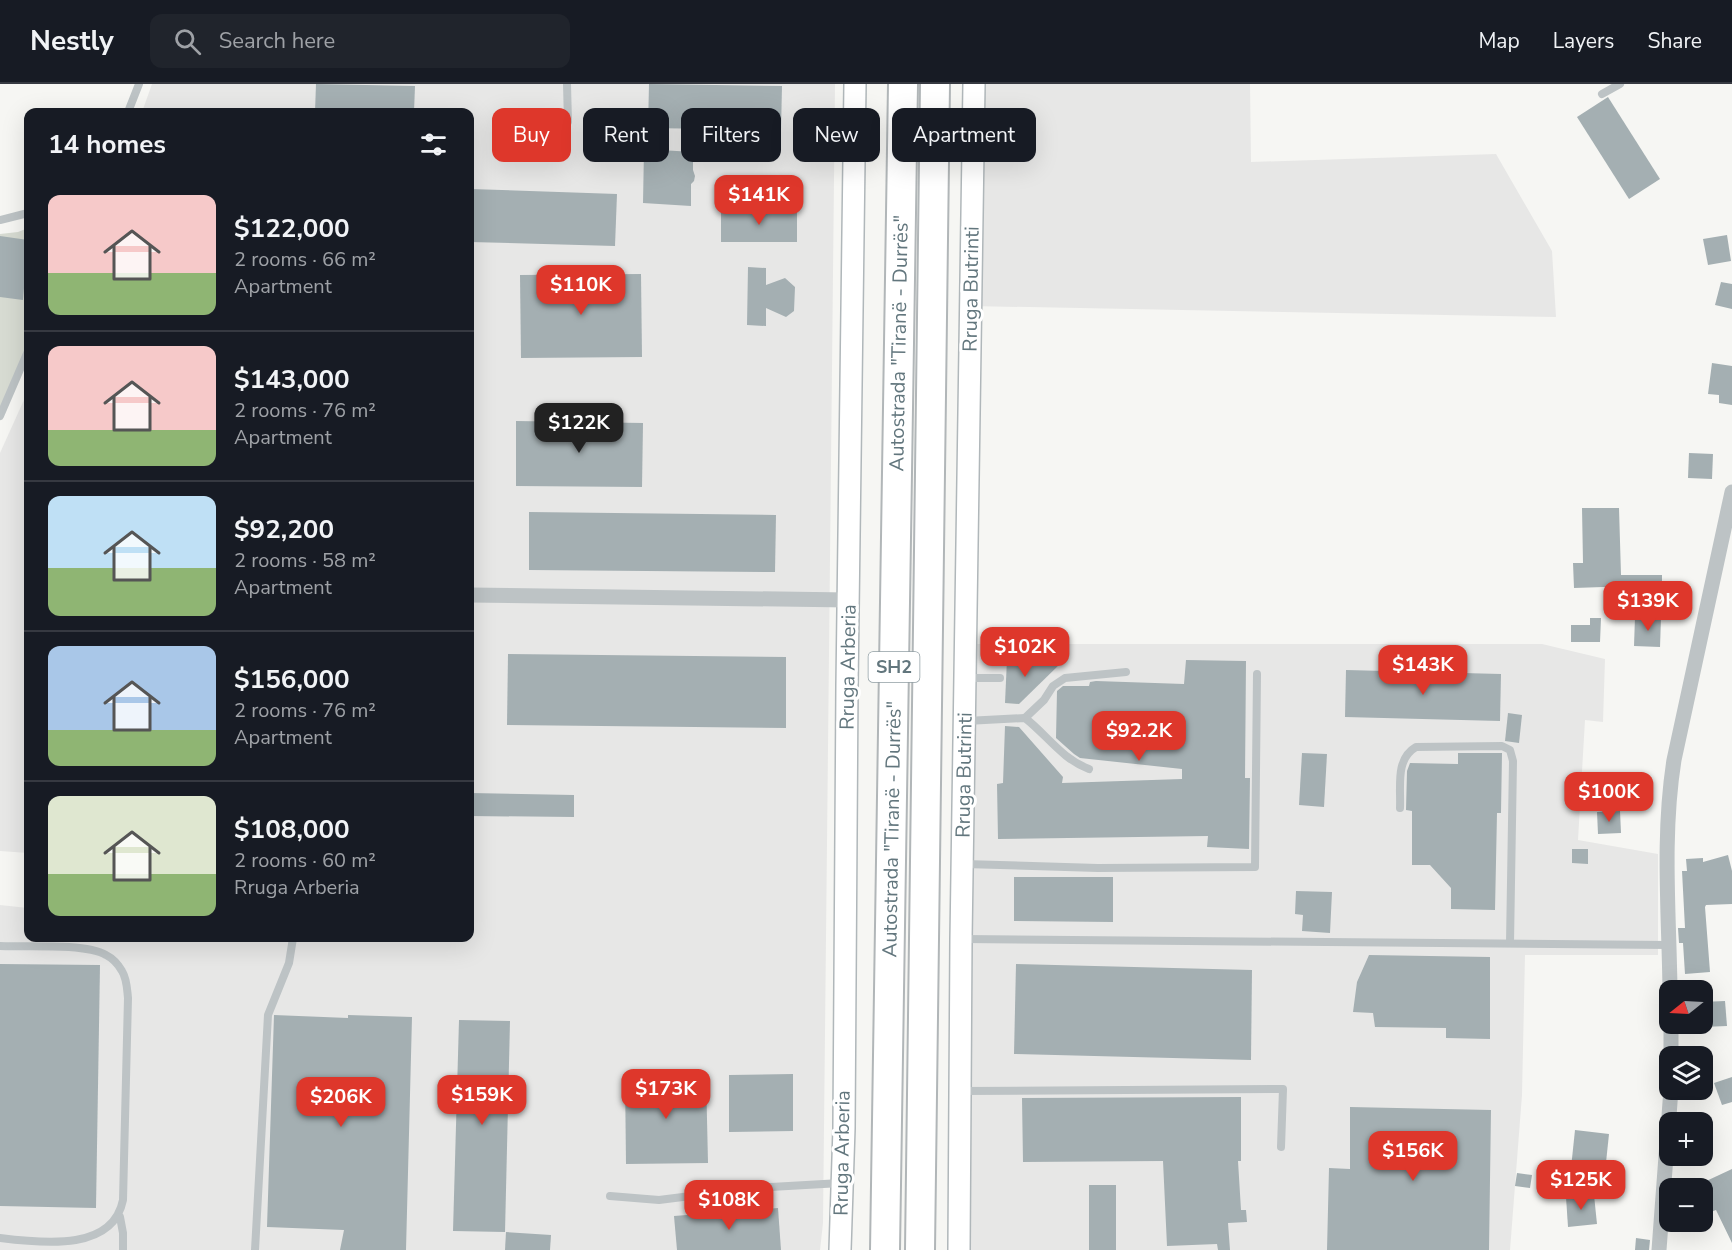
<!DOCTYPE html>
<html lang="en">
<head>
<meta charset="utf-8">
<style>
  body { margin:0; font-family:"Nunito Sans",sans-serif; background:#20242c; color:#f1f3f6; height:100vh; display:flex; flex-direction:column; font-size:22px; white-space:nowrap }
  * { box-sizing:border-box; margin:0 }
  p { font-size:20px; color:#9ea1a6 }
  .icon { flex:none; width:33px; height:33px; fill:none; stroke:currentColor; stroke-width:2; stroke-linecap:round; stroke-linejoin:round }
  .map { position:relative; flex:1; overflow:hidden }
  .details { position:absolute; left:24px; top:24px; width:450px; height:834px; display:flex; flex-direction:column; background:#171b24; border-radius:12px; box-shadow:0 6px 24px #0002 }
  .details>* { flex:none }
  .top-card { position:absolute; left:492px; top:24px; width:570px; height:54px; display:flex; gap:12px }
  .needle { width:39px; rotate:252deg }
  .tools { position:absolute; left:1659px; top:896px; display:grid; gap:12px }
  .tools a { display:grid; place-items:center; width:54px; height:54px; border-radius:12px; background:#171b24; box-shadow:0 6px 24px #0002; font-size:30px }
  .price { position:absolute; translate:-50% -51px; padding:0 14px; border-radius:12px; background:#de372b; color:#fff; font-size:20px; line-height:39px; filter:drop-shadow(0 2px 3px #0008) }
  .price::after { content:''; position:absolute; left:50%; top:36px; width:18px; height:14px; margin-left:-9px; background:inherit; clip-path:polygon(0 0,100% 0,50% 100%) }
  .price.current { background:#222; color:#fff }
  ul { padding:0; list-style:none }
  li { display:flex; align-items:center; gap:18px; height:150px; padding:0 24px }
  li+li { border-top:2px solid #363941 }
  li span { display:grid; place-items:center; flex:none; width:168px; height:120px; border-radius:12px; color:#555 }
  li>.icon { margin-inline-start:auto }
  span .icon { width:72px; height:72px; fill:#fffc; stroke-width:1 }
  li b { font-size:26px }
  h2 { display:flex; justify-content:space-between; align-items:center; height:72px; padding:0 24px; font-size:26px }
  .tag { padding:0 21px; border-radius:12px; background:#171b24; box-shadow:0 6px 24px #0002; font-size:21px; line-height:54px }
  .tag.current { background:#de372b; color:#fff }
  header { display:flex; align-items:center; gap:36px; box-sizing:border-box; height:84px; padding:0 30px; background:#171b24; border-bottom:2px solid #363941 }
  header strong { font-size:28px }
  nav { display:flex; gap:33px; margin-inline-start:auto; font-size:21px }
  .search { width:420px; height:54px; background:#20242c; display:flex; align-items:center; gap:15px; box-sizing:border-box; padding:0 21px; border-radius:12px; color:#9ea1a6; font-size:22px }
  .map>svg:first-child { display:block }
  .built { fill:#e7e7e6 }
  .green { fill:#d7dbd2 }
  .building { fill:#a4afb2 }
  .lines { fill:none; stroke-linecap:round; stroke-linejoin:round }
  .secondary-casing { stroke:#b0b7ba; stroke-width:24 }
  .highway-casing { stroke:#b1b6b8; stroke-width:32 }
  .lane { stroke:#bdc3c5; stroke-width:8 }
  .street { stroke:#bdc3c5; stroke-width:15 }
  .secondary { stroke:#fff; stroke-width:21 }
  .highway { stroke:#fff; stroke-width:28 }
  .labels { text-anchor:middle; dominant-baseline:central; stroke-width:6; stroke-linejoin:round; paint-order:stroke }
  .shield { fill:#fff; stroke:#919fa4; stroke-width:1.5 }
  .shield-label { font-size:18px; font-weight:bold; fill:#62767d }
  .street-label { font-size:20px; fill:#62767d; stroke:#fff }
</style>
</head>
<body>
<header>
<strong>Nestly</strong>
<div class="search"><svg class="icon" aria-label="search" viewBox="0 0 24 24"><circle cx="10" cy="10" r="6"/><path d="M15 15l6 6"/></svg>Search here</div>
<nav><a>Map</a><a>Layers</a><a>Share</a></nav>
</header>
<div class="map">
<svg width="1732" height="1166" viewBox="0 0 1732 1166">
  <rect width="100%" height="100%" fill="#f6f6f3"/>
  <!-- built -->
  <g class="built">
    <polygon points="152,0 835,0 823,1139 820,1166 0,1166 0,821 28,824 28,854 470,854 470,28 142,28"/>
    <polygon points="974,0 1250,0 1251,78 1496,70 1552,167 1556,233 970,222"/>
    <polygon points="28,307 28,769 0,767 0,369"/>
    <polygon points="966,560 1542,560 1605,575 1603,638 1585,636 1578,756 1658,770 1658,871 1525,871 1522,1011 1510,1166 959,1166"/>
  </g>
  <!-- green -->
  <polygon class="green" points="28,144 28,259 0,324 0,150 18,148"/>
  <!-- building -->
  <g class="building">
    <polygon points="316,0 415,2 414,28 315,28"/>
    <polygon points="649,0 782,2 781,46 648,44"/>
    <polygon points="1608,13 1660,95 1629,115 1577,33"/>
    <polygon points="644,65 693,68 693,86 695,92 694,97 691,100 691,122 643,119"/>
    <polygon points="470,105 617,110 615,162 470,158"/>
    <rect x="721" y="126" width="76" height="32"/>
    <polygon points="1727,151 1731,177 1708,181 1703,155"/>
    <polygon points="0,152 28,156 23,216 0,213"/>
    <polygon points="748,183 766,184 766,201 785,194 795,203 794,227 786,233 766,224 766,242 747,241"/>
    <polygon points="641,190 642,273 521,274 520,191"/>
    <polygon points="1721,198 1732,200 1732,225 1715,221"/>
    <polygon points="1712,279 1732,282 1732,321 1719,319 1719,311 1708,310"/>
    <polygon points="516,337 643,339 642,403 516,402"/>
    <polygon points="1689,369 1713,370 1712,395 1688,394"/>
    <polygon points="1582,424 1619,424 1621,491 1662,491 1662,501 1574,504 1573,479 1583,479"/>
    <polygon points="529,428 776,431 775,488 529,486"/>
    <polygon points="1635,533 1661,534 1660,563 1634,562"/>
    <polygon points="1590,534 1601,534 1600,558 1571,558 1571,541 1590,541"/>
    <polygon points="508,570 786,573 786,644 507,641"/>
    <polygon points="1007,575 1062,578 1019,620 1005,619"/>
    <polygon points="1186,576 1246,577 1245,694 1250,694 1249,765 1207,763 1208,752 998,755 997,700 1003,699 1005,642 1019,643 1063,693 1062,699 1182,695 1182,685 1080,674 1074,670 1056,654 1057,607 1063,602 1089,602 1090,598 1096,597 1184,600"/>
    <polygon points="1346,586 1501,590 1500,637 1345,633"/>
    <polygon points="1508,629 1522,631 1519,659 1505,657"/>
    <polygon points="1302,669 1327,670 1324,723 1299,721"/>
    <polygon points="1458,669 1502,669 1501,729 1497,729 1495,826 1451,825 1451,804 1430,781 1412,781 1412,727 1406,726 1407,687 1410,679 1458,680"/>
    <polygon points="470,709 574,711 574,733 470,732"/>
    <polygon points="1620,727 1621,749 1598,750 1597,728"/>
    <polygon points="1572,765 1588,765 1588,780 1572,779"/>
    <polygon points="1728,771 1732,787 1732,820 1706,821 1705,823 1710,888 1685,890 1683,859 1679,859 1678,844 1685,844 1682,787 1687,787 1686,775 1703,774 1703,778"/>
    <polygon points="1014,793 1113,793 1113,838 1014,837"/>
    <polygon points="1296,807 1332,808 1330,849 1302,847 1303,831 1295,830"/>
    <polygon points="1369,871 1490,873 1490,955 1446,954 1446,944 1375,943 1373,929 1353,928 1357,898"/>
    <polygon points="0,880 100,881 96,1124 0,1122"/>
    <polygon points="1016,880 1252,886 1251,976 1014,970"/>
    <polygon points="1725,917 1727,942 1703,943 1702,918"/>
    <polygon points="274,931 348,934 348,931 412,933 406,1166 340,1166 344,1146 267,1143"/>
    <polygon points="459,936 510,937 505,1148 453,1147"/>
    <polygon points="793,990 793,1047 729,1048 729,991"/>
    <polygon points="706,991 708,1079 626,1080 625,992"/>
    <polygon points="1732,993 1732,1018 1722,1021 1714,999"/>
    <polygon points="1241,1013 1241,1077 1238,1077 1241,1126 1246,1126 1247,1138 1228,1139 1230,1166 1218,1166 1217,1160 1167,1162 1163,1077 1023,1078 1022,1014"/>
    <polygon points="1350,1023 1491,1026 1489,1166 1327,1166 1329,1084 1350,1085"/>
    <polygon points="1575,1046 1609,1050 1605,1088 1571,1084"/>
    <polygon points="1732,1085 1732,1159 1716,1126 1708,1129 1706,1125 1702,1127 1702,1099"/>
    <polygon points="1517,1089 1532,1091 1530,1104 1515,1102"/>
    <rect x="1089" y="1101" width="27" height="65"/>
    <polygon points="1594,1111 1597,1140 1568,1143 1566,1113"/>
    <polygon points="778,1124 781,1166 677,1166 674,1132"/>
    <polygon points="506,1148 551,1151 550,1166 505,1166"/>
    <polygon points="1636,1154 1650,1156 1649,1166 1635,1166"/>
  </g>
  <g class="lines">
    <defs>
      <g id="secondary">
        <polyline points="840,1166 844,1044 847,602 855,0"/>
        <polyline points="959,1166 961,855 974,0"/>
      </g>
      <g id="highway">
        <polyline points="885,1166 903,0"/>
        <polyline points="920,1166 935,0"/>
      </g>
    </defs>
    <!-- secondary casing -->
    <use href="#secondary" class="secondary-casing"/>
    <!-- highway casing -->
    <use href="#highway" class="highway-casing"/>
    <!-- lane -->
    <g class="lane">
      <polyline points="1602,10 1620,0"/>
      <polyline points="128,28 139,0"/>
      <polyline points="549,69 568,38 567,0"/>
      <polyline points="0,136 28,129"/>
      <polyline points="0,332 28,267"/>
      <polyline points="967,594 1000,594"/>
      <polyline points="1025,634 1044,616 1053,602 1065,594 1126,588"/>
      <path d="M966,637L1025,634C1047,651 1062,675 1089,685"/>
      <path d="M1400,724C1401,703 1395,675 1416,663L1502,662L1510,666L1513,677L1510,859"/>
      <polyline points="964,780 1098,784 1255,783 1257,590"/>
      <polyline points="963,855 1669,861"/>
      <path d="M0,862C26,863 85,859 106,871C112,874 118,880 122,887C127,895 127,905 128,914L123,1116C113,1166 48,1160 0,1154"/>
      <polyline points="961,1007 1283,1005 1281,1063"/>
      <polyline points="610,1112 659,1116 754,1104 841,1099"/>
      <polyline points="120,1133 123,1149 123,1166"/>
      <polyline points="255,1166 268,931 289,879 293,854"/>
    </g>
    <!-- street -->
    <g class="street">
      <polyline points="470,511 849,516"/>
      <path d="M1670,906C1669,829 1662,752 1674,676L1732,408"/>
      <polyline points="1671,939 1671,972"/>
      <polyline points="1659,1166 1671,1005"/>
    </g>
    <!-- secondary -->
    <use href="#secondary" class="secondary"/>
    <!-- highway -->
    <use href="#highway" class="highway"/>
  </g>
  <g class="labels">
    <!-- shield labels -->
    <rect class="shield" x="868.5" y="568" width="51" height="30" rx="4.5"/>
    <g class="shield-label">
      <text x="894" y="583">SH2</text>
    </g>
    <!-- street labels -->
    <g class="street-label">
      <text transform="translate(971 205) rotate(-89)">Rruga Butrinti</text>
      <text transform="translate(899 259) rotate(-89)">Autostrada "Tiranë - Durrës"</text>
      <text transform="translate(848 583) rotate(-89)">Rruga Arberia</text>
      <text transform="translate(964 691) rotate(-89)">Rruga Butrinti</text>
      <text transform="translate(892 745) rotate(-89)">Autostrada "Tiranë - Durrës"</text>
      <text transform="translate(842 1069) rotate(-89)">Rruga Arberia</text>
    </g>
  </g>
</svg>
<div class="tools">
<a><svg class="needle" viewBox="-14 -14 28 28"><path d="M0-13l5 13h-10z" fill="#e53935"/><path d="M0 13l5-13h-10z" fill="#9ea1a6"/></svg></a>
<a><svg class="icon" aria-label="layers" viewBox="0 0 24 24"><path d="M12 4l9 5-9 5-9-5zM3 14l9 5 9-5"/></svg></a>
<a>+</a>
<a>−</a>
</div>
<b class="price" style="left:759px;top:142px">$141K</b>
<b class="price" style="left:581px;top:232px">$110K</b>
<b class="price current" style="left:579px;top:370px">$122K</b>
<b class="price" style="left:1648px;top:548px">$139K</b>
<b class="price" style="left:1025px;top:594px">$102K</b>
<b class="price" style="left:1423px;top:612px">$143K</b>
<b class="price" style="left:1139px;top:678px">$92.2K</b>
<b class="price" style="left:1609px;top:739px">$100K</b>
<b class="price" style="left:666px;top:1036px">$173K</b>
<b class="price" style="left:482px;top:1042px">$159K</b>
<b class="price" style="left:341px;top:1044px">$206K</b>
<b class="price" style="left:1413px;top:1098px">$156K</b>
<b class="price" style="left:1581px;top:1127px">$125K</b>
<b class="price" style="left:729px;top:1147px">$108K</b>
<div class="top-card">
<a class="tag current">Buy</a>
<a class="tag">Rent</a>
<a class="tag">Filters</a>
<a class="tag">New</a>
<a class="tag">Apartment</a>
</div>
<section class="details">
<h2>14 homes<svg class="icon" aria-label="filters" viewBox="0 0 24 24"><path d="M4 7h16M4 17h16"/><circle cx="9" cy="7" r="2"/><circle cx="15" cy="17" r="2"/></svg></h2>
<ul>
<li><span style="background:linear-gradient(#f6c9c9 65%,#8fb573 0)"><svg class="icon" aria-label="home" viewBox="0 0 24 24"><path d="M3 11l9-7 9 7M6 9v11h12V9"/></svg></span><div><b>$122,000</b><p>2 rooms · 66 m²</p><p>Apartment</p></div></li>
<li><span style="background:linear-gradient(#f6c9c9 70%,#8fb573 0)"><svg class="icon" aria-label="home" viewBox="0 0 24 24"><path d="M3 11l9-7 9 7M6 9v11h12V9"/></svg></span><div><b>$143,000</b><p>2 rooms · 76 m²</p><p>Apartment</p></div></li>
<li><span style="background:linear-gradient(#bfe0f5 60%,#8fb573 0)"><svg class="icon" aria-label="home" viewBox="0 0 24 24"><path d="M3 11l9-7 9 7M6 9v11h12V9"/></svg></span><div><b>$92,200</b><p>2 rooms · 58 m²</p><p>Apartment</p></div></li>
<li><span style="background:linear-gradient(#a9c7e8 70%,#8fb573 0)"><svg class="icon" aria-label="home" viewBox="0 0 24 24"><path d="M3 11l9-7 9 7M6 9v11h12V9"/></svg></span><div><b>$156,000</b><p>2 rooms · 76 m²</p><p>Apartment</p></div></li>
<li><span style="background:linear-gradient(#dfe7d0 65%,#8fb573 0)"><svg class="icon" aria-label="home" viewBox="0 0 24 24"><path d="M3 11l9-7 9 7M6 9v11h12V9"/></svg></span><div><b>$108,000</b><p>2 rooms · 60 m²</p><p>Rruga Arberia</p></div></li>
</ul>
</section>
</div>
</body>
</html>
